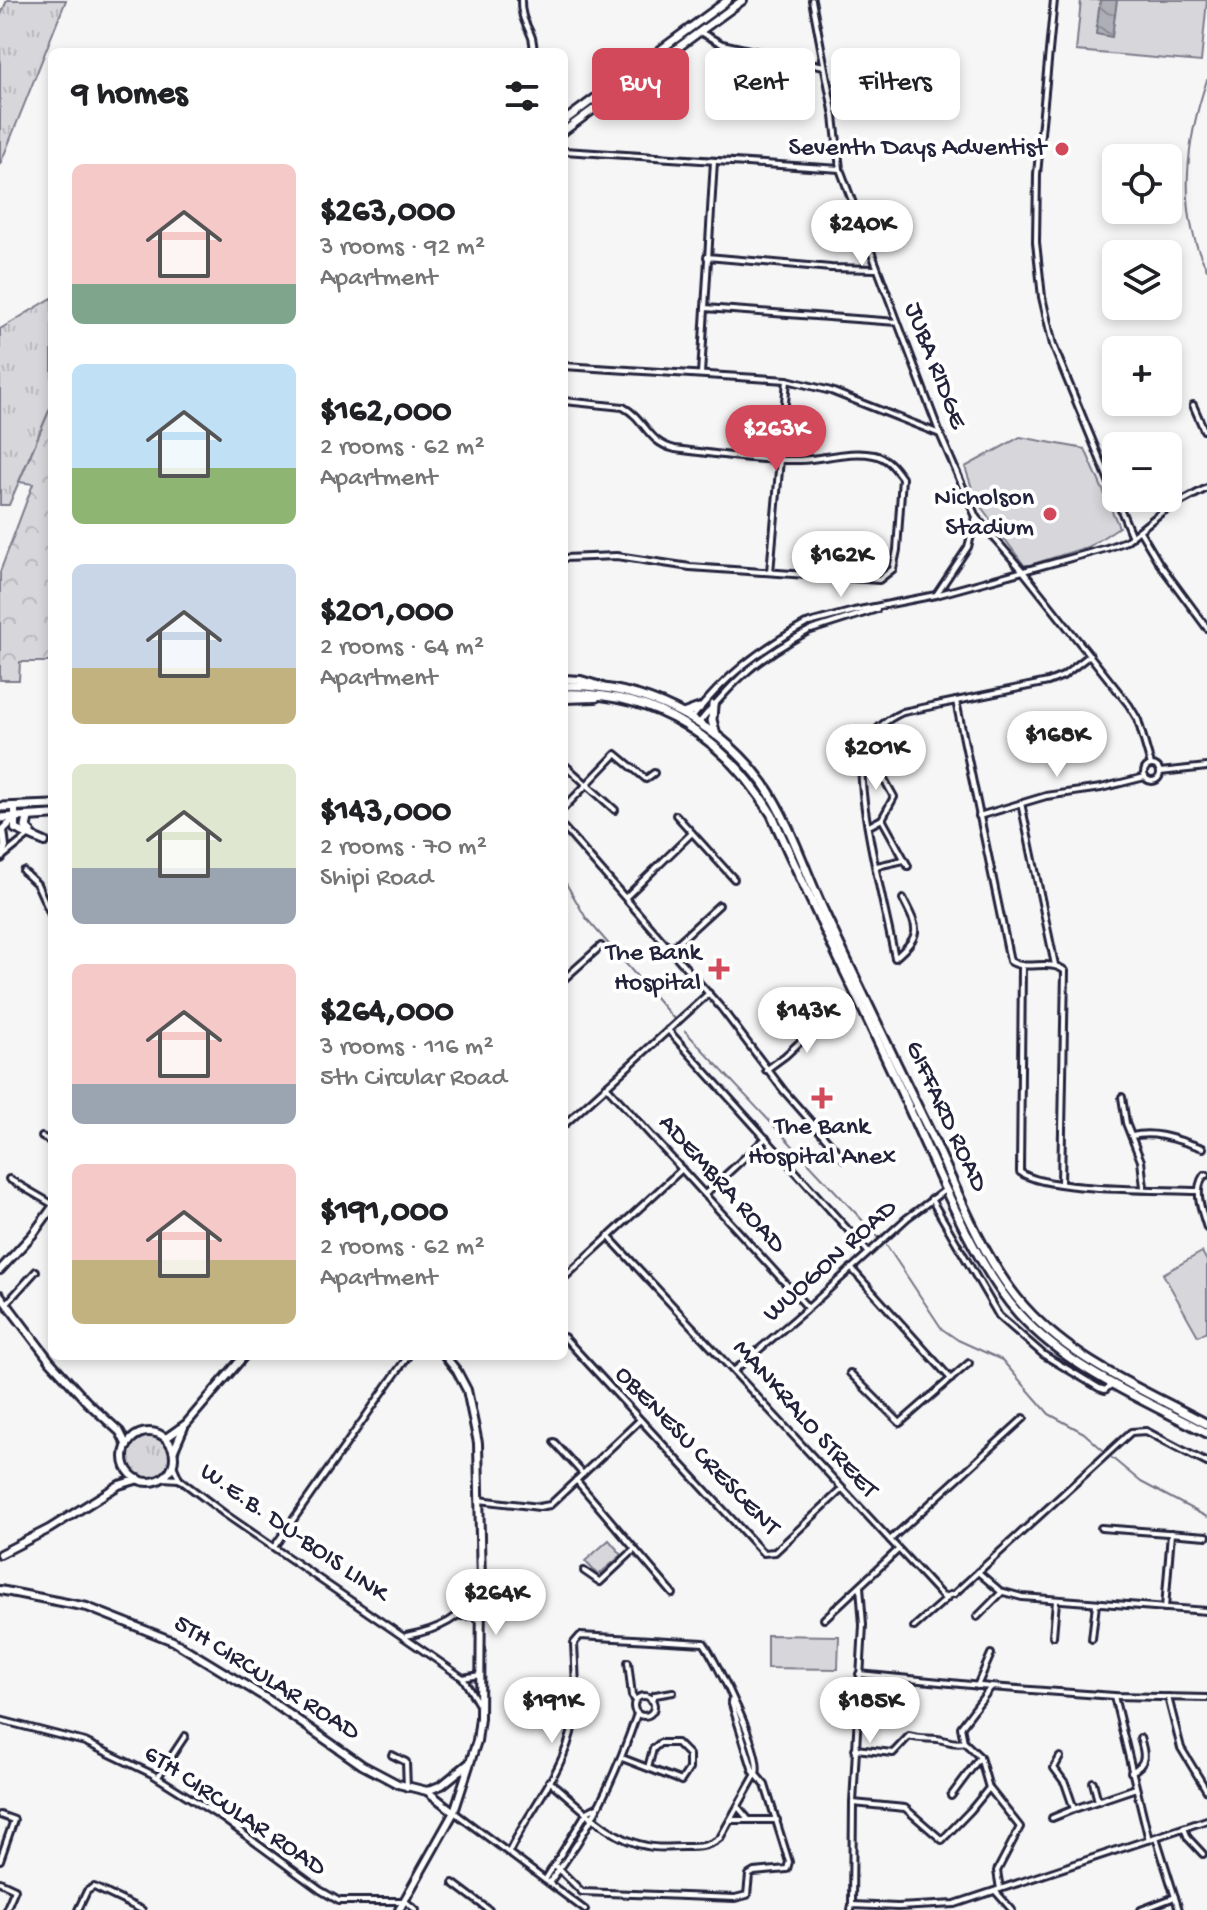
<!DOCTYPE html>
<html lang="en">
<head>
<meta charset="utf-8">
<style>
  body { margin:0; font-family:"Gochi Hand",sans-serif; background:#f6f6f6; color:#202124; height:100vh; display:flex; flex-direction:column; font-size:30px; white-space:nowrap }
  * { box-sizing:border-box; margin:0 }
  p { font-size:26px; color:#757577 }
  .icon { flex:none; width:44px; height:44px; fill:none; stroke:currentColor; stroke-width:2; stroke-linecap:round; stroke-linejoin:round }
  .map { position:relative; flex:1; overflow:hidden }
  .drawer { position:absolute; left:48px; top:48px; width:520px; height:1312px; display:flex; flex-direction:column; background:#fff; border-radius:12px; box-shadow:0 4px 12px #0003 }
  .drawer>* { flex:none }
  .hud { position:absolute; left:592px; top:48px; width:494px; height:72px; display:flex; gap:16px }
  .buttons { position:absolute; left:1102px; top:144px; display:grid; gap:16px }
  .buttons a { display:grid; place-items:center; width:80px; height:80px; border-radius:12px; background:#fff; box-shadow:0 4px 12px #0003; font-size:40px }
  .price { position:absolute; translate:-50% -68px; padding:0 18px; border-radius:28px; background:#fff; color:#222; font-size:26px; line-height:52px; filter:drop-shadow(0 2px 4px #0008) }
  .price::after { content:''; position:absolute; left:50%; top:48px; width:24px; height:18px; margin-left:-12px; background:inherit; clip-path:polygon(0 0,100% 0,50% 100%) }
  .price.active { background:#d1495b; color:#fff }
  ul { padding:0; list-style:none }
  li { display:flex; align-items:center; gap:24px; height:200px; padding:0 24px }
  li span { display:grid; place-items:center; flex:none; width:224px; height:160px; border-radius:12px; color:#555 }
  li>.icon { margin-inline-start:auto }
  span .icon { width:96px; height:96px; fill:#fffc; stroke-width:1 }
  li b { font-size:34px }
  h2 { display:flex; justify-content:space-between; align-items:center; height:96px; padding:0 24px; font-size:34px }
  .chip { padding:0 28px; border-radius:12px; background:#fff; box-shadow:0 4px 12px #0003; font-size:28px; line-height:72px }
  .chip.active { background:#d1495b; color:#fff }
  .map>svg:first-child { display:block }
  .grass { fill:url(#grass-tufts); stroke:#7c7c8b; stroke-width:2 }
  .forest { fill:url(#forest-crowns); stroke:#7c7c8b; stroke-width:2 }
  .garden { fill:#d7d7db; stroke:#7c7c8b; stroke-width:2 }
  .water { fill:url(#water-waves); stroke:#767685; stroke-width:2 }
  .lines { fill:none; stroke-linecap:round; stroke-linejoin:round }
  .stream { stroke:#767685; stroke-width:2 }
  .street-casing { stroke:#22223b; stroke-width:10 }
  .secondary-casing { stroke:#22223b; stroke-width:12 }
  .primary-casing { stroke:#22223b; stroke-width:13 }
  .street { stroke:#fff; stroke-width:4 }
  .secondary { stroke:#fff; stroke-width:6 }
  .primary { stroke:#fff; stroke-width:7 }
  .poi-dot { fill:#d1495b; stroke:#fff; stroke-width:3 }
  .labels { text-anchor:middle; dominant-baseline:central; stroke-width:8; stroke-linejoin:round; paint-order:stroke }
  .poi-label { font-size:26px; fill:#22223b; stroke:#fff; text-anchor:end }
  .street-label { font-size:26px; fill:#22223b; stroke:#fff }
</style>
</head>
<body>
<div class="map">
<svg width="1207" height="1910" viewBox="0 0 1207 1910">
  <defs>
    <pattern id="grass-tufts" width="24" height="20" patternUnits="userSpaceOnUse" patternTransform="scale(2)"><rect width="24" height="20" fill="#d7d7db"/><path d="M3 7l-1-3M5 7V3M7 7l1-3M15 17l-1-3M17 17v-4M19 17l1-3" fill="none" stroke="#b8b8bd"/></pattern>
    <pattern id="forest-crowns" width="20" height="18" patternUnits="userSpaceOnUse" patternTransform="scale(2)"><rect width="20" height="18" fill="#d7d7db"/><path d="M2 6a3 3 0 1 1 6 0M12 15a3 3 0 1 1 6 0" fill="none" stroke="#b8b8bd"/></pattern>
    <pattern id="water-waves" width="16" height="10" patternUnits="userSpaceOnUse" patternTransform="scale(2)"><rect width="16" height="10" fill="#aeaeb7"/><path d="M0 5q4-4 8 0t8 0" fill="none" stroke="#8d8d96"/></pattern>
  </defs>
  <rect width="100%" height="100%" fill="#f6f6f7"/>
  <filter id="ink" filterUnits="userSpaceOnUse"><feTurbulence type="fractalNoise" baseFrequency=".0125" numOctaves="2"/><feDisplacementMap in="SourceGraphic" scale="16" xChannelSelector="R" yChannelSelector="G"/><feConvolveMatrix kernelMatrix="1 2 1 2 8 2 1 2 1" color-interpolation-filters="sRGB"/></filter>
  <g filter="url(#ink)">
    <!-- grass -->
    <g class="grass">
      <polygon points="7,0 66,0 0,165 0,17"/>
      <polygon points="52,298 52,404 9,505 0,505 0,329"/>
      <circle cx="150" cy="1456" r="23"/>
    </g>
    <!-- forest -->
    <polygon class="forest" points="52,404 52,662 20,662 19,680 0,680 0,572 33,484 19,482"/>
    <!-- garden -->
    <g class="garden">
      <polygon points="1081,0 1207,0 1201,62 1076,51"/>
      <polygon points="1020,437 1085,449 1119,527 1090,546 1030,565 1024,565 976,500 965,467"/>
      <polygon points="1202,1252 1207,1261 1207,1331 1198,1336 1163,1274"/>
      <polygon points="609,1540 622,1555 598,1575 585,1561"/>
      <polygon points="767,1635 839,1636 838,1669 767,1668"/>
    </g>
    <!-- water -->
    <polygon class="water" points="1100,0 1117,0 1112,37 1096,34"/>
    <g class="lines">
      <!-- stream -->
      <g class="stream">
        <path d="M1207,80C1187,138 1176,213 1207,269"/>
        <polyline points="564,880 586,918 674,1019"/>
        <polyline points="685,1031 880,1239"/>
        <polyline points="887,1246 942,1329 958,1340 1002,1360 1049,1414 1084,1433 1104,1451"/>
        <polyline points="1112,1458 1141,1482 1207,1517"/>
      </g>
      <defs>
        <g id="street">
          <path d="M521,0C520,26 536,31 533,52"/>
          <polyline points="812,0 834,116 840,169 940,434 976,517 968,547 936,595"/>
          <polyline points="1054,0 1037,174 1036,242 1042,297 1053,345 1132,537"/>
          <polyline points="700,32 722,44 824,66"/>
          <polyline points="838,150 849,146"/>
          <polyline points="564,151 840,169"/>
          <polyline points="707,257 831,268 876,269"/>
          <polyline points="705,308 897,322"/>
          <polyline points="564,366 787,380 831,391 940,434"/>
          <polyline points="701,374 714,161"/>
          <path d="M564,401L623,407C646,419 646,442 675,449C715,454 759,461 800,460C825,459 849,450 874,455C888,458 894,467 902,478L897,550L893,569L879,580L690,567L617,556L564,558"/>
          <polyline points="1193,405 1204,430 1207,429"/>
          <polyline points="976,517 1022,570 1129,705 1138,720 1151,765"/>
          <polyline points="1140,531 1159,563 1207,628"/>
          <polyline points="770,572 787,380"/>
          <polyline points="809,623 854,611 936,595 1107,548 1126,541 1162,512 1207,488"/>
          <polyline points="811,630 877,609"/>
          <path d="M956,701L1010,961C1026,972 1050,958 1065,971L1061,1184"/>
          <path d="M692,718C726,675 759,650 806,624"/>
          <path d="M698,724C736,678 755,660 808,631"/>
          <circle cx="1152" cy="773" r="8"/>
          <polyline points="566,766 615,810"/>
          <polyline points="1160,772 1207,767"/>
          <polyline points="1021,803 1055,965"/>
          <polyline points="564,808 616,754 646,779 654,773"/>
          <polyline points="676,815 734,879"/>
          <polyline points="979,816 1046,796 1101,788 1145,777"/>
          <polyline points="882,819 908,866"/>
          <polyline points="869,826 882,819 894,797 873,759"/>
          <polyline points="564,828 722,1009 784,1091 844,1159"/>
          <polyline points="2,857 27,837"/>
          <polyline points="877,866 904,860"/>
          <polyline points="23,871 37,884 52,917"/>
          <polyline points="626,897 692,833"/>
          <path d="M903,899C918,929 923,934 895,958C887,916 852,783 864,749C870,732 887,719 903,712L1048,682L1063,676L1090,655"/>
          <polyline points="671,949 719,905"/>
          <path d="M1022,966L1020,1172C1046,1192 1161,1189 1198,1191"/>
          <polyline points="564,979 601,946"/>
          <polyline points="668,1030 868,1252"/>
          <polyline points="766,1070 785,1056 828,1016"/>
          <polyline points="606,1086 808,1308"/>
          <polyline points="1122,1097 1126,1123 1141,1161 1144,1187"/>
          <polyline points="564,1125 709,993"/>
          <path d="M1132,1136C1157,1130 1180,1141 1203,1148"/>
          <polyline points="42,1137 52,1142"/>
          <path d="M1207,1175H1204C1193,1191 1202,1211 1207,1228"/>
          <polyline points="9,1179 52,1204"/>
          <polyline points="705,1194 766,1138"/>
          <polyline points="931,1199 999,1316 1044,1355 1099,1388 1105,1390 1111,1385"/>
          <polyline points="608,1236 943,1597 954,1594 1131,1432 1146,1431 1207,1463"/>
          <polyline points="851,1268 951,1379"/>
          <polyline points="564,1278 682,1169"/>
          <polyline points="7,1303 36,1271"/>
          <polyline points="564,1337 763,1553 775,1552 842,1489"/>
          <polyline points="735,1370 808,1308 907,1218 945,1190"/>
          <polyline points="850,1373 900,1423 969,1363"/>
          <polyline points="554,1442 583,1474"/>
          <polyline points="173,1465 179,1479 225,1514 463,1678 479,1705"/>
          <polyline points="162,1478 179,1479"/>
          <polyline points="576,1480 673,1594"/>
          <polyline points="479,1500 539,1507 550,1505 640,1420"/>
          <polyline points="1101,1528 1207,1536"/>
          <polyline points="890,1540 1024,1418"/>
          <polyline points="274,1547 408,1356"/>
          <polyline points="584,1571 600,1582 635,1549"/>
          <polyline points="978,1572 1000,1591 1022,1597 1207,1611"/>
          <polyline points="1165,1608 1171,1533"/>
          <polyline points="461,1616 472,1616 481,1621"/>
          <polyline points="977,1617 1002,1592"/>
          <polyline points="824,1619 898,1550"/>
          <polyline points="914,1627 947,1598"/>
          <path d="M406,1636C437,1630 464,1619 479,1589"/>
          <polyline points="1053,1636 1056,1601"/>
          <polyline points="1092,1639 1096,1604"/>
          <polyline points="628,1662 632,1696 636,1700"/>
          <polyline points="859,1674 991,1687 1114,1696 1207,1698"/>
          <polyline points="463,1678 480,1675"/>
          <polyline points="977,1686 991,1654"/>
          <polyline points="991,1687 961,1727 964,1742 980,1757 989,1788 1020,1827 997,1871 1000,1889"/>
          <polyline points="1114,1696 1149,1840"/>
          <circle cx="644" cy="1706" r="10"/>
          <polyline points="1168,1697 1181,1748 1207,1791"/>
          <polyline points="651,1700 655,1695 673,1692"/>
          <polyline points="0,1720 85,1742 152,1774 222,1818 320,1890 339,1901 404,1901"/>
          <path d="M855,1749L893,1753L909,1736C919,1739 927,1738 937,1739C947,1740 953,1745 964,1742"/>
          <polyline points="392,1755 406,1762 407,1788"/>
          <polyline points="1060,1757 1054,1768 1065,1783 1074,1809 1136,1788"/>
          <polyline points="622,1758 679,1780 681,1781 689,1769 689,1755 677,1743 660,1743 653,1749 648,1768"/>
          <path d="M1131,1772C1148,1764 1145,1753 1140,1738"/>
          <polyline points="158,1777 185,1736"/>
          <polyline points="1093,1782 1098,1801"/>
          <polyline points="951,1796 980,1757"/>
          <polyline points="853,1803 905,1808 942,1840 971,1810 989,1788"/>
          <polyline points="738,1807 748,1819"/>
          <polyline points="454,1812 585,1910"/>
          <polyline points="0,1815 14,1820 0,1860"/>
          <polyline points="1052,1818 1074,1809"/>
          <polyline points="731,1820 777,1820"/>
          <polyline points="1184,1828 1188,1838 1203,1854"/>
          <polyline points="1156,1837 1179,1910"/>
          <path d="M509,1852C529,1810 565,1770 573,1724C578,1697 575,1669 574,1643L580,1636L704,1643C717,1663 763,1753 756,1774L720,1838C709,1847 698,1847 684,1847C672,1847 659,1849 647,1846C610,1840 578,1804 549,1781"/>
          <polyline points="555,1865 582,1892 735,1898 747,1895 749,1875 754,1872 787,1869 789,1862 765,1785 753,1771 731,1701"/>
          <polyline points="545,1880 587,1812 597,1807"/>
          <polyline points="0,1882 15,1889 6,1910"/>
          <polyline points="453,1883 489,1910"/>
          <path d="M549,1883C591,1829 615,1778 637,1714"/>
          <polyline points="996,1892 1012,1910"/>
          <polyline points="405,1901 416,1910"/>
          <polyline points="852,1905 853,1803 863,1625 860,1586"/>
          <polyline points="78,1910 87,1891 94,1887 142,1910"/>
          <polyline points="851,1910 852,1905 898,1907 955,1904 1207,1820"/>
          <polyline points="1141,1910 1175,1897"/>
        </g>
        <g id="secondary">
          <polyline points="564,121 728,0"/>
          <polyline points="564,131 743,0"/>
          <polyline points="564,679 581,680 601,686"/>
          <polyline points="564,699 596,698"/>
          <polyline points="15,807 15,829 45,842"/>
          <polyline points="1,858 5,846 3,830 15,818"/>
          <polyline points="0,1270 33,1234 52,1208"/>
          <polyline points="0,1295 50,1361 87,1402 120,1432 127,1446"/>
          <circle cx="149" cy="1457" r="25"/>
          <polyline points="166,1438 186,1424 244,1356"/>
          <polyline points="174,1450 184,1427"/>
          <polyline points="0,1554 49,1529 119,1485 139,1479"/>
          <polyline points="0,1590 87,1607 173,1641 266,1698 362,1765 398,1784 427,1791 454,1812"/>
          <polyline points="427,1791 442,1785 468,1764"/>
          <polyline points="399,1910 454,1812 477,1741 480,1718 481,1584 478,1443 467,1390 457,1371 445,1356"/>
        </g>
        <g id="primary">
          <path d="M564,686C640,683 718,721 763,783C790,822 805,871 825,914C861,991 898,1067 935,1143C959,1195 981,1253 1017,1298C1066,1359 1140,1388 1207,1424"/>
          <path d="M564,694C656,691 726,739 772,815C814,910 860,1001 903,1095C934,1161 971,1260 1019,1314C1069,1369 1142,1399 1207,1433"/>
          <polyline points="713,705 712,720 716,735"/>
          <polyline points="683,714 699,708"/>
          <polyline points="0,807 52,805"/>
          <polyline points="0,818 52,815"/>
          <polyline points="28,818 26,827 30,832"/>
        </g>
      </defs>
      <!-- street casing -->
      <use href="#street" class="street-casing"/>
      <!-- secondary casing -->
      <use href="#secondary" class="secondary-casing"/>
      <!-- primary casing -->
      <use href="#primary" class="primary-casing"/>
      <!-- street -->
      <use href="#street" class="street"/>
      <!-- secondary -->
      <use href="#secondary" class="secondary"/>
      <!-- primary -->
      <use href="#primary" class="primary"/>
    </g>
  </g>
  <!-- markers -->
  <g class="poi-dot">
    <circle cx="1062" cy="149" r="8"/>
    <circle cx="1050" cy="514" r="8"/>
    <path d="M715 957h8v8h8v8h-8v8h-8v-8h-8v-8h8z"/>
    <path d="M818 1086h8v8h8v8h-8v8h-8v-8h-8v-8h8z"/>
  </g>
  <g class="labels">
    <!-- poi labels -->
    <g class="poi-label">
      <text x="1046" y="149">Seventh Days Adventist</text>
      <text x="1034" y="499">Nicholson<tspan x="1034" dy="30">Stadium</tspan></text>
      <text x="701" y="954">The Bank<tspan x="701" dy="30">Hospital</tspan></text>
      <text x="822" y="1128" text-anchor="middle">The Bank<tspan x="822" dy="30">Hospital Anex</tspan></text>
    </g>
    <!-- street labels -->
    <g class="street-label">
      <text transform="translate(934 366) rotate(69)">JUBA RIDGE</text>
      <text transform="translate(945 1117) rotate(65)">GIFFARD ROAD</text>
      <text transform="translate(721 1185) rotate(48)">ADEMBRA ROAD</text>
      <text transform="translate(831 1262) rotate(-42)">WUOGON ROAD</text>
      <text transform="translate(804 1420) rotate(48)">MANKRALO STREET</text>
      <text transform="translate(696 1452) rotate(46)">OBENESU CRESCENT</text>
      <text transform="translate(293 1534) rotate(35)">W.E.B. DU-BOIS LINK</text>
      <text transform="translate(266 1679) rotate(32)">5TH CIRCULAR ROAD</text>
      <text transform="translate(234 1812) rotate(34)">6TH CIRCULAR ROAD</text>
    </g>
  </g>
</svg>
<div class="buttons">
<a><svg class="icon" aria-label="locate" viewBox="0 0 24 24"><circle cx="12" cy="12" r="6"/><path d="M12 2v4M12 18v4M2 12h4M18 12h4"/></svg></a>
<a><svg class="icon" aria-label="layers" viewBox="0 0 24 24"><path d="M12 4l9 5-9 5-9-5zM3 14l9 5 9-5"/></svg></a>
<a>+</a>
<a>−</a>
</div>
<b class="price" style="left:862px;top:268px">$240K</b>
<b class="price active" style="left:776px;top:473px">$263K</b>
<b class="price" style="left:841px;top:599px">$162K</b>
<b class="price" style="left:1057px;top:779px">$168K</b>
<b class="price" style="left:876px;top:792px">$201K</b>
<b class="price" style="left:807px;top:1055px">$143K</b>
<b class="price" style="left:496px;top:1637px">$264K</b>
<b class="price" style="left:552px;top:1745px">$191K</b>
<b class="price" style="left:870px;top:1745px">$185K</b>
<div class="hud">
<a class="chip active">Buy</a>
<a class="chip">Rent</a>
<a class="chip">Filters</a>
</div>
<section class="drawer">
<h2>9 homes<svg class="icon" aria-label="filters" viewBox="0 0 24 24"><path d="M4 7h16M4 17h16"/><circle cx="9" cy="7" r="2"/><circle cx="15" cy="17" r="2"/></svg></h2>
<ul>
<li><span style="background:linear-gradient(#f6c9c9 75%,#7fa58c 0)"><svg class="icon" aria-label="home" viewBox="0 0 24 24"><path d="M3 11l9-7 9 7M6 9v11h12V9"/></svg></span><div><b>$263,000</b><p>3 rooms · 92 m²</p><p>Apartment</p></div></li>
<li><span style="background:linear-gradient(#bfe0f5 65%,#8fb573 0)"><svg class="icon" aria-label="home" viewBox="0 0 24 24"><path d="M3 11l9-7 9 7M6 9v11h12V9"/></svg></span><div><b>$162,000</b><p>2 rooms · 62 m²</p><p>Apartment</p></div></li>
<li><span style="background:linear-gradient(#c9d6e8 65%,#c2b280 0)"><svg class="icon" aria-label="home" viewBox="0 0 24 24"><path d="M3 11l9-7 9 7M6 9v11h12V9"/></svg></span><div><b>$201,000</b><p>2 rooms · 64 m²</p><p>Apartment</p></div></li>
<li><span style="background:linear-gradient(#dfe7d0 65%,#9aa5b1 0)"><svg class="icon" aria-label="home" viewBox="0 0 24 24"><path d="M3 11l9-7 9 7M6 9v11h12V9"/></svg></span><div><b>$143,000</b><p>2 rooms · 70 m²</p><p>Shipi Road</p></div></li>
<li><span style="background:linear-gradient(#f6c9c9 75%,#9aa5b1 0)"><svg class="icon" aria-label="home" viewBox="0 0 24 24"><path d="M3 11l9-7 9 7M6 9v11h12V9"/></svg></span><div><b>$264,000</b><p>3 rooms · 116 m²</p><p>5th Circular Road</p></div></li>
<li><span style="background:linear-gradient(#f6c9c9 60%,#c2b280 0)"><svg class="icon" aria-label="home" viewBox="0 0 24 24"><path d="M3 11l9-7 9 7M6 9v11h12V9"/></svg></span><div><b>$191,000</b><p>2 rooms · 62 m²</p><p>Apartment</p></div></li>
</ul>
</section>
</div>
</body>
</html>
